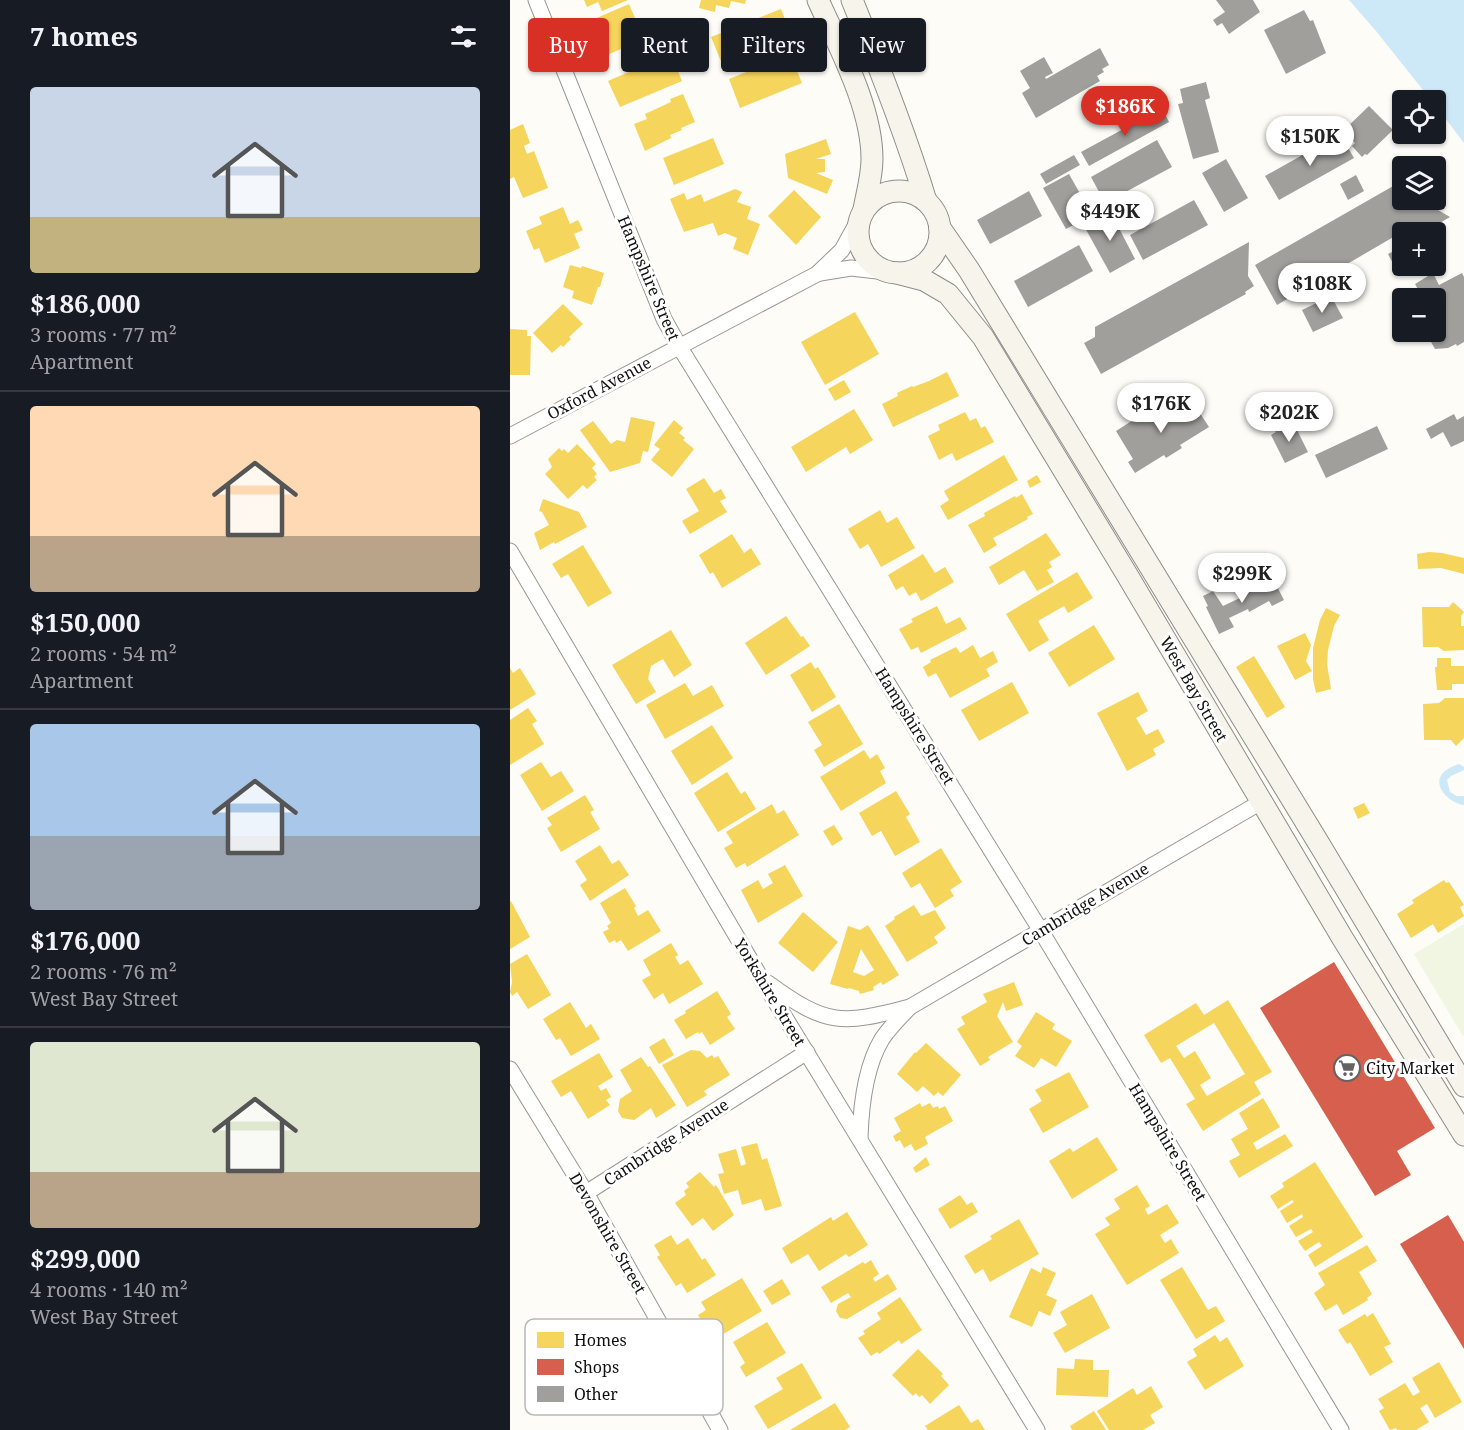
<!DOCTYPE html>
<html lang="en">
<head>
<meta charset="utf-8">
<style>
  body { margin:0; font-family:"Noto Serif",serif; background:#20242c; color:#f1f3f6; height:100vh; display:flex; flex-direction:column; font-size:22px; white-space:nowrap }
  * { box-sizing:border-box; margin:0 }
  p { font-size:20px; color:#9ea1a6 }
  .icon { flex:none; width:33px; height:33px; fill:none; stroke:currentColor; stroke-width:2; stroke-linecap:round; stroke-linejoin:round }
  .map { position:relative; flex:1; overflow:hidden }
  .drawer { display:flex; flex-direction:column; background:#171b24; width:510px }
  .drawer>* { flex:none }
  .guide { position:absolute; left:18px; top:18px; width:570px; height:54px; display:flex; gap:12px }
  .buttons { position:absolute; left:882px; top:90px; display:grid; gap:12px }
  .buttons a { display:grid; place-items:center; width:54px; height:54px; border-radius:6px; background:#171b24; box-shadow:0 2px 4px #0004; font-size:30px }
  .price { position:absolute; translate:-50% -51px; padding:0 14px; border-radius:21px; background:#fff; color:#222; font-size:20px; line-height:39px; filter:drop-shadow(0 2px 3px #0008) }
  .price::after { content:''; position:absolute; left:50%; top:36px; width:18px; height:14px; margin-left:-9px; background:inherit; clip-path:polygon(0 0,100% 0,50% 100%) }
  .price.selected { background:#d93025; color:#fff }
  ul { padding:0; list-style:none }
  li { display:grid; align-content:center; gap:12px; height:318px; padding:0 30px }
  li+li { border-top:2px solid #363941 }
  li span { display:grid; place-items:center; height:186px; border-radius:6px; color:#555 }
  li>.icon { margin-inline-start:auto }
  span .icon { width:108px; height:108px; fill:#fffc; stroke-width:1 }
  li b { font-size:26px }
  h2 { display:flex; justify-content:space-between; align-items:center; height:72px; padding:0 30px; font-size:26px }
  .chip { padding:0 21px; border-radius:6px; background:#171b24; box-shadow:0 2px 4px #0004; font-size:21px; line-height:54px }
  .chip.selected { background:#d93025; color:#fff }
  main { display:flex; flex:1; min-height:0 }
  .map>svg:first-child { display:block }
  .pitch { fill:#f0f6e1 }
  .water { fill:#cde8f7 }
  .homes { fill:#f6d55c; fill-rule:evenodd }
  .shops { fill:#d6604d }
  .building { fill:#a19f9c }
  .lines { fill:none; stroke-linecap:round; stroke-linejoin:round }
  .street-casing { stroke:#979795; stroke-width:17 }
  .secondary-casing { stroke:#8e8d8b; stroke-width:23 }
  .street { stroke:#fffffe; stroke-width:15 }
  .secondary { stroke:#f6f4eb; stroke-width:21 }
  .labels { text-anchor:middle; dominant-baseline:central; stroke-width:6; stroke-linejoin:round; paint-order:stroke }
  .street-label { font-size:16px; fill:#111; stroke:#fff }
  .poi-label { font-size:16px; fill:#111; stroke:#fff; text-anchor:start }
  .key { fill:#fff; stroke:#b8b8b8; stroke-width:1.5 }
  .key-label { font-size:16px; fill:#111 }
</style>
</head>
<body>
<main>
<section class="drawer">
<h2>7 homes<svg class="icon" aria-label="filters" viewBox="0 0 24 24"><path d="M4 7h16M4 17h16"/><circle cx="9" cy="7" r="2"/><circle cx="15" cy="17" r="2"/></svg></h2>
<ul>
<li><span style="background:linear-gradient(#c9d6e8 70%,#c2b280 0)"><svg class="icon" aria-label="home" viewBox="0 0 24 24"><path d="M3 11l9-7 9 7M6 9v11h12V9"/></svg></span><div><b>$186,000</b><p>3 rooms · 77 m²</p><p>Apartment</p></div></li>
<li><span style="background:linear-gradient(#ffd9b3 70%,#b9a48a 0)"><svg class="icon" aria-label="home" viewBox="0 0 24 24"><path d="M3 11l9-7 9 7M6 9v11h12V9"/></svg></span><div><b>$150,000</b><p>2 rooms · 54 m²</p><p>Apartment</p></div></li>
<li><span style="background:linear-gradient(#a9c7e8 60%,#9aa5b1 0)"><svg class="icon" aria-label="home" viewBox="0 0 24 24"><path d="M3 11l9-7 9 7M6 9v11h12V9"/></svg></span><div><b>$176,000</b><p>2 rooms · 76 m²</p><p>West Bay Street</p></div></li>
<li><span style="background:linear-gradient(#dfe7d0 70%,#b9a48a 0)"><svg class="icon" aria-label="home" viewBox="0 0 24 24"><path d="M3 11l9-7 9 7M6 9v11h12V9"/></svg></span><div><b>$299,000</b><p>4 rooms · 140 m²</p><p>West Bay Street</p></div></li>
</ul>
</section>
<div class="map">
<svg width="954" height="1430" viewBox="0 0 954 1430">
  <rect width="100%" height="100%" fill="#fdfcf7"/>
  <!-- pitch -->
  <polygon class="pitch" points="954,924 954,1036 953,1036 904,954"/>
  <!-- water -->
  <g class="water">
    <polygon points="839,0 954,0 954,143 926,106 926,100 921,100 866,31"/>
    <path d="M949,764L954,767V770L941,776L937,780L940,792L947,796H954V805C942,804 922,788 932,774C936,769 943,766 949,764Z"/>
  </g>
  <!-- homes -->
  <g class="homes">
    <polygon points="74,0 118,0 92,11 88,2 77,7"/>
    <polygon points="191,0 236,0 235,4 221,1 219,8 206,5 205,12 189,8"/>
    <polygon points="119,4 134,39 97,55 82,20"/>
    <polygon points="271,9 282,37 213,66 201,37"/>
    <polygon points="161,54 172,81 110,107 98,81"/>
    <polygon points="280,54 292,83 230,108 219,79"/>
    <polygon points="173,94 185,122 171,128 172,130 160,135 161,138 135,151 124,124 137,119 135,114 161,102 160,99"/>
    <polygon points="13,124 20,143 14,146 17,154 24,151 38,188 13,198 4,177 0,179 0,130"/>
    <polygon points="203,138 214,164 164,185 153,158"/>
    <polygon points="316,139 321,154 306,159 315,159 315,172 306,173 323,180 317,194 278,178 275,154"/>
    <polygon points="225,189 232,192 227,202 241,207 237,219 250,224 238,255 223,249 227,238 215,233 208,236 203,223 174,232 160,199 174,193 177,200 191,194 194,202"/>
    <polygon points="284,190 311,217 286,245 258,216"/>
    <polygon points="53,207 60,224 68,220 73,230 64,234 70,248 35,263 29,248 24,250 16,231 32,224 29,217"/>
    <polygon points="60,265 71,268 72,266 94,273 90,287 88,287 82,305 62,298 64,291 53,287"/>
    <polygon points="53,304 73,324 59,337 61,339 53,347 51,345 42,353 23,333"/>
    <polygon points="345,312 369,354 315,385 291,342"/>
    <polygon points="0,329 17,330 17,336 21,336 20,375 0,375"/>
    <polygon points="437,372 449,396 383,427 372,404 388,396 387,393 402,386 403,387 419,381"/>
    <polygon points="334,380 341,392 325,401 318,389"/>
    <polygon points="344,409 363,440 340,454 336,447 296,472 281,447"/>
    <polygon points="455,412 460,421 466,418 471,428 475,426 484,442 446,461 442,453 429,460 418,436 430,430 428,425"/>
    <polygon points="121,417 145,422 138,452 133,451 130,463 100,472 70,430 83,421 101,444 107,440 115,442"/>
    <polygon points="164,420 173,428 169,433 175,438 173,440 184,449 162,477 141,460 150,449 144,445"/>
    <polygon points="67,444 86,464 82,468 87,474 84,477 87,480 77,489 73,485 58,499 35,474 42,467 38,459 49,448 52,451 54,449 58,453"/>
    <polygon points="494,455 508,480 438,520 430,506 439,500 434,491"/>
    <polygon points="527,475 531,482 520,488 517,481"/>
    <polygon points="194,478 204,493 211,489 216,498 210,501 217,512 180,534 172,521 189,511 176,489"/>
    <polygon points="512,494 523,514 517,517 518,519 483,538 487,545 474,553 458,525 475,516 474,513 505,496 506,498"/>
    <polygon points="33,499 69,512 77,527 45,544 44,542 30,550 24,533 39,525 32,512 29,511"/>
    <polygon points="370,510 377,523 387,517 405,548 371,567 358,544 350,549 338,529"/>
    <polygon points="536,533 551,555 539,562 542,567 537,570 544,582 527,591 514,570 489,585 479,567"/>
    <polygon points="222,534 234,553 241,548 251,564 212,588 203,572 200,574 189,555"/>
    <polygon points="73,545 102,593 78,607 58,574 51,578 42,564"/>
    <polygon points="919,552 932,553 954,558 954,574 931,568 908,569 907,554"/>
    <polygon points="413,554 425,573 435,567 444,582 411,601 406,592 399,596 393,586 386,590 378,575"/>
    <polygon points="567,572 583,598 558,613 554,606 528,621 539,640 519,652 496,614"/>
    <polygon points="943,602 954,612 951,616 951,626 954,626 954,650 934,651 928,647 913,647 912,607 939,607"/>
    <polygon points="427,606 436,624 450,617 457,629 411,653 408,647 401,650 389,629 403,622 401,619"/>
    <polygon points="816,608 830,615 824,626 818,650 817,664 821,689 806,693 803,679 803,648 810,620"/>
    <polygon points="276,616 291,637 293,636 300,646 256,675 235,643"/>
    <polygon points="584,625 605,659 559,687 538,653"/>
    <polygon points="161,630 182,665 164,677 153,659 141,666 138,679 146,692 126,704 102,665"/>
    <polygon points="795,633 801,645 796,661 802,671 785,680 767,646"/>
    <polygon points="463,645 470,658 483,651 488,662 476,669 480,676 440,698 426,673 418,677 413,667 421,662 420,660 446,647 450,653"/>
    <polygon points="744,656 775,707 757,718 726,667"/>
    <polygon points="927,658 941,658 941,666 954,666 954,684 942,684 942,690 927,690 925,667 927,667"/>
    <polygon points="301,662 305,669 308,667 326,697 302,712 280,675"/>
    <polygon points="0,668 3,673 10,668 26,694 0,710"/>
    <polygon points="502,682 519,713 469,741 451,710"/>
    <polygon points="175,683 183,696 202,685 214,706 155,739 136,705"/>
    <polygon points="628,692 638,711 626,718 636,735 648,729 655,742 643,749 646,755 617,771 587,713"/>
    <polygon points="935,698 954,698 954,738 946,746 941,740 914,740 913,704 929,703"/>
    <polygon points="329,704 353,744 314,767 304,750 312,745 298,722"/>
    <polygon points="18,708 27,721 22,724 34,744 0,765 0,720"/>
    <polygon points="202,725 223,758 182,785 161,751"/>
    <polygon points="354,750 360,759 367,754 375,768 370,771 376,783 331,811 310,777"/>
    <polygon points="31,762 41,777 51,771 64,791 32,811 10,775"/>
    <polygon points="217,772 231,794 235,791 246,809 208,832 184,793"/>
    <polygon points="386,791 400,814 396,817 410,842 385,856 371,831 362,836 349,813"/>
    <polygon points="75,795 84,810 80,812 90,829 51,852 37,828 42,825 37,818"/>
    <polygon points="854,803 860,813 848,819 843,808"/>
    <polygon points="262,804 267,814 274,810 289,835 237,867 235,863 226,868 214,848 223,843 216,832"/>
    <polygon points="324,825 333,839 322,846 313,831"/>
    <polygon points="90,845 102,864 109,860 119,875 80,901 70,885 77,880 65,861"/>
    <polygon points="431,848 452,882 440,890 444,896 425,908 410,883 401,888 392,873"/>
    <polygon points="275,865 293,896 248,923 231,890 248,880 253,889 263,883 258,874"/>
    <polygon points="934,880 936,883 939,882 954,905 950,907 954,916 928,933 923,924 901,938 887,914 904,903 902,900"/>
    <polygon points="115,888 126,906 124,908 128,916 138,910 151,931 118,951 111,940 106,943 105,940 99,943 93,932 99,929 97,926 101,923 90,903"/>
    <polygon points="1,901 20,937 0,949 0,902"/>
    <polygon points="404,905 411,916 425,910 436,928 424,937 428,943 397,962 375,926 385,919 384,917"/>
    <polygon points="293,912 328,942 303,972 268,943"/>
    <path d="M358,925L389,975L373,985L371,982L363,987L364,990L350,994L349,991L339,988L338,989L320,984L338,926L350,930ZM351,949L364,970L354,976L343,972Z"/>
    <polygon points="161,943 168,955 165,957 170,965 178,960 193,984 159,1004 153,993 144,999 132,980 141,975 133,960"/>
    <polygon points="17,954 41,995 18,1009 7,992 2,996 0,992 2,982 0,964"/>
    <polygon points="504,982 513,1005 496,1011 493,1002 487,1016 503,1042 478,1057 480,1060 470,1066 447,1029 455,1024 451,1017 477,1002 473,994"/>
    <polygon points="207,991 221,1014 217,1017 225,1029 200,1045 192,1032 189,1034 188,1032 176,1039 164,1020 176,1013 175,1011"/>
    <path d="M718,1000L762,1072L744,1082L751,1094L693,1131L676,1104L685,1099L660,1058L651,1063L634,1035L686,1003L694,1015ZM704,1023L735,1074L697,1096L690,1085L701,1078L685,1051L674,1058L666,1046Z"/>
    <polygon points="60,1002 76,1028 81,1024 90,1039 61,1056 50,1038 46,1040 33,1019"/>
    <polygon points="526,1012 545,1024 542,1029 562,1041 546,1067 531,1058 524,1068 505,1056 512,1046 507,1042"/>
    <polygon points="154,1038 164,1055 149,1064 139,1047"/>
    <polygon points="416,1043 451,1075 433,1096 428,1092 424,1096 413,1086 407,1092 387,1074 405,1052 406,1053"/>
    <polygon points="181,1050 190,1051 197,1058 202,1055 204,1058 208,1056 220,1075 194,1091 197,1095 177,1107 152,1065"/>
    <polygon points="89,1053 103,1077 88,1086 91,1091 96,1088 101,1097 96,1100 100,1105 78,1119 61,1091 51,1097 41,1081"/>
    <polygon points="131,1057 138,1067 140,1066 166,1105 146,1118 141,1108 124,1120 112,1118 108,1111 110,1099 122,1091 110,1070"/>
    <polygon points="559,1072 579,1107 533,1133 519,1109 532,1101 525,1090"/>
    <polygon points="753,1098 770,1127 743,1143 747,1150 775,1134 783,1146 729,1178 719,1161 730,1155 721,1139 738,1129 729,1113"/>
    <polygon points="410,1103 412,1107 420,1103 423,1108 428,1106 429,1109 435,1106 443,1121 415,1137 418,1144 405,1151 401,1144 394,1148 390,1140 386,1142 383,1136 391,1131 384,1118"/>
    <polygon points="587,1137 608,1170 562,1199 539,1161 560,1148 563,1152"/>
    <polygon points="247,1143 252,1160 257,1158 272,1206 255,1211 251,1199 232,1205 228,1190 214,1194 208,1174 214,1173 208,1154 226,1149 231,1166 236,1164 231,1147"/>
    <polygon points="416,1157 420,1165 406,1173 403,1168"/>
    <polygon points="805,1162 853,1237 805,1267 798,1255 812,1246 809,1242 795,1251 788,1241 803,1232 801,1229 786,1237 779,1226 793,1217 792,1214 777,1223 770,1211 784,1202 782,1200 768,1209 760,1196 774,1187 772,1183"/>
    <polygon points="190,1172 204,1187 206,1185 224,1215 203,1231 193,1218 182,1226 165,1203 176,1195 174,1191 179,1187 176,1183"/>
    <polygon points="627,1185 640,1206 635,1209 638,1215 657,1204 669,1223 650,1235 655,1243 661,1239 669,1253 617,1285 585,1234 600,1225 595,1218 610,1209 604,1199"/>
    <polygon points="450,1195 457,1205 462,1202 468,1212 440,1229 428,1209"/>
    <polygon points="337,1212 358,1245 339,1257 336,1254 309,1271 298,1254 281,1264 272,1248 321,1217 323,1221"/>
    <polygon points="509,1219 529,1254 480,1282 473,1269 465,1274 454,1256 482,1239 480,1236"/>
    <polygon points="161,1235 167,1245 178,1238 192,1260 195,1258 206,1275 177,1293 171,1283 166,1286 147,1257 150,1255 144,1245"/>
    <polygon points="857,1245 867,1261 849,1272 862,1294 857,1298 858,1300 833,1315 827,1304 815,1311 804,1293 815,1285 808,1273"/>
    <polygon points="361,1260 369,1274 363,1278 365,1282 378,1274 387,1289 337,1319 330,1318 326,1311 328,1304 341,1297 338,1293 321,1303 311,1287 353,1262 355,1264"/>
    <polygon points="533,1267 546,1273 536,1295 547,1300 540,1316 529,1311 522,1327 499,1317 521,1268 531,1273"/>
    <polygon points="672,1267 698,1310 706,1306 715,1321 686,1339 650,1280"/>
    <polygon points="232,1278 252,1311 203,1340 188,1315 196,1310 191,1302"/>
    <polygon points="272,1279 281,1294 262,1305 253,1291"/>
    <polygon points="582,1294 600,1328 555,1353 543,1333 557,1325 550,1312"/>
    <polygon points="390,1297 412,1330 391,1344 389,1340 369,1354 367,1352 361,1356 348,1338 355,1334 353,1331 371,1319 367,1313"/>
    <polygon points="863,1313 881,1344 874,1347 883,1362 860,1376 840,1342 837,1344 828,1330 855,1314 857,1317"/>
    <polygon points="257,1322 276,1353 236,1377 230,1367 235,1363 223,1342"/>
    <polygon points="705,1335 710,1342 717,1337 734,1366 695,1390 677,1362 687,1356 683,1349"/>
    <polygon points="408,1349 433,1374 431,1376 439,1385 420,1404 412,1395 409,1397 406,1393 403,1396 382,1375"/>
    <polygon points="565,1359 583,1360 583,1370 599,1370 598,1397 546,1395 547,1368 564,1369"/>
    <polygon points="929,1362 952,1402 925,1418 917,1404 910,1408 919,1422 906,1430 887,1430 886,1428 880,1430 869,1411 874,1408 868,1399 895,1383 903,1396 910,1392 902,1378"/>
    <polygon points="292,1363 312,1398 258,1429 244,1406 273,1389 266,1378"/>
    <polygon points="641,1386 653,1407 640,1415 645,1423 633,1430 599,1430 587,1411 623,1388 627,1395"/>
    <polygon points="325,1403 340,1427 335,1430 280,1430"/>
    <polygon points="449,1405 461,1423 468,1419 475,1430 418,1430 415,1426"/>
    <polygon points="584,1411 596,1430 562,1430 560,1426"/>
  </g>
  <!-- shops -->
  <g class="shops">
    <polygon points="824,962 925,1128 887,1151 901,1175 865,1196 750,1008"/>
    <polygon points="938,1215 954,1242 954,1349 890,1244"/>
  </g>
  <!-- building -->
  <g class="building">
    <polygon points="706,0 743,0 750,12 719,34 712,23 707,26 703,20 715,12"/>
    <polygon points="794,10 800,21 803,20 816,53 776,74 754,30"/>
    <polygon points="590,48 599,65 592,69 594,72 587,76 590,81 526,118 512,93 520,88 510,71 534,57 543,73 535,77 536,79"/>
    <polygon points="696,82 700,98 695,100 709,152 683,159 668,104 673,103 670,89"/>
    <polygon points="859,106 883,130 857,155 855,154 852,157 842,146 845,143 833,131"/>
    <polygon points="652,108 659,122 579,166 571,152"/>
    <polygon points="830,134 844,158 769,200 755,176"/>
    <polygon points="647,140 662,167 595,203 581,177"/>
    <polygon points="564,155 570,165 536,184 530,174"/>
    <polygon points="716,159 738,198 714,212 692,173"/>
    <polygon points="559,174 582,215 556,229 533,188"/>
    <polygon points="846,175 854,191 838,200 830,184"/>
    <polygon points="892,181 892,200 911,200 940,217 916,231 907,225 892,232 767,305 745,265"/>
    <polygon points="519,191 532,216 480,244 467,220"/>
    <polygon points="684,200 698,225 633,260 620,235"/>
    <polygon points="600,211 625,259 600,273 574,226"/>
    <polygon points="739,242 738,276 744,286 735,292 736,294 591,374 574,343 585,337 585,327"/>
    <polygon points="569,245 583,271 518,307 504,281"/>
    <polygon points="892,247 892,266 909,266 889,275 878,254"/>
    <polygon points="923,273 929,285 952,273 954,277 954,342 947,346 946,344 938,348 925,349 921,342 928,330 936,326 926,308 926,298 904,298 911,295 905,284"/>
    <polygon points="821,296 833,318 803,332 792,310"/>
    <polygon points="680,398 699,427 670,445 672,448 656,458 654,455 625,473 618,462 623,459 606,431 642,408 648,418"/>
    <polygon points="944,414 947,420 954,416 954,441 941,447 933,432 921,439 916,429"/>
    <polygon points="784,424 798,452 775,463 761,435 766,432 764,430 772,426 774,429"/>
    <polygon points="867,426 878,449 816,478 805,455"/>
    <polygon points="762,577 774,600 762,606 759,601 739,612 738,609 719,618 724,627 709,634 696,607 698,606 693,596 703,591 713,606 732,597 730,594 751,584 750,582"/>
  </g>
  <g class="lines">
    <defs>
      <g id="street">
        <polyline points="26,0 154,319 169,346 531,931 831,1430"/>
        <polyline points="310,273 341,268 376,272"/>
        <polyline points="0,436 307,274 332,250 349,219"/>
        <polyline points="0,551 251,978 527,1430"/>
        <path d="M258,983C317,1026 331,1025 400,1007"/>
        <polyline points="0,1069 76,1193 210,1430"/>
        <path d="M350,1138C351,1105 355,1067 372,1039C380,1027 390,1017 400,1007L751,802"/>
        <polyline points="76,1193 297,1052"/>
      </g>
      <g id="secondary">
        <path d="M308,0C329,47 362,107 362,159C362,176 357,193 354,209"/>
        <path d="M342,0C369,66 395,132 416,201"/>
        <circle cx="389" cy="232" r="41"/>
        <polyline points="430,228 459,270 811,847 954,1086"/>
        <polyline points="387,273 414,280 438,294 473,337 616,573 833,939 954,1135"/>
      </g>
    </defs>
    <!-- street casing -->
    <use href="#street" class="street-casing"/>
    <!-- secondary casing -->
    <use href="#secondary" class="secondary-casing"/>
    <!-- street -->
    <use href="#street" class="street"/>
    <!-- secondary -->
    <use href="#secondary" class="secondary"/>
  </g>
  <!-- icons -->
  <defs>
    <symbol id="supermarket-ring" viewBox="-11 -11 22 22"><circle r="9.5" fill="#fff" stroke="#646362" stroke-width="1.5"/><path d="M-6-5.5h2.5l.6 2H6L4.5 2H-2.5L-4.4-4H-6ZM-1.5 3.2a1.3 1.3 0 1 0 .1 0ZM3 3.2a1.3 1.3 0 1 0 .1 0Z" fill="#646362"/></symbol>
  </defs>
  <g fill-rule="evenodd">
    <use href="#supermarket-ring" x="822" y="1053" width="30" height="30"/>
  </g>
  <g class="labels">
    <!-- street labels -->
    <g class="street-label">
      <text transform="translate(139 278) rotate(67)">Hampshire Street</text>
      <text transform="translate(89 388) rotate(-28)">Oxford Avenue</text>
      <text transform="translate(684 689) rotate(60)">West Bay Street</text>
      <text transform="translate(405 726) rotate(58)">Hampshire Street</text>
      <text transform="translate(575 904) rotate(-31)">Cambridge Avenue</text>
      <text transform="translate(260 992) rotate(59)">Yorkshire Street</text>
      <text transform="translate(156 1142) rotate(-33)">Cambridge Avenue</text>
      <text transform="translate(658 1142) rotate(59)">Hampshire Street</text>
      <text transform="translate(98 1233) rotate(60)">Devonshire Street</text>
    </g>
    <!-- poi labels -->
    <g class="poi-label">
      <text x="856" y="1068">City Market</text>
    </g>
  </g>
  <!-- legend -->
  <rect x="15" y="1319" width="198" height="96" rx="9" class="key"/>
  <rect x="27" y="1332" width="27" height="16" fill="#f6d55c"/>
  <rect x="27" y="1359" width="27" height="16" fill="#d6604d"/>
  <rect x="27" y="1386" width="27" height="16" fill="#a19f9c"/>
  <g class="key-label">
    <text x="64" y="1346">Homes</text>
    <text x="64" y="1373">Shops</text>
    <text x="64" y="1400">Other</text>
  </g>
</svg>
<div class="buttons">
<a><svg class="icon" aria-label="locate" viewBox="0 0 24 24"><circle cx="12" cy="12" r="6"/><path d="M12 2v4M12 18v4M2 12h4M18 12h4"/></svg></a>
<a><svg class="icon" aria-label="layers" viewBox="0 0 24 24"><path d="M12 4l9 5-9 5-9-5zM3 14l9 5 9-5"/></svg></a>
<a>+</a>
<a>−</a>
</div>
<b class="price selected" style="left:615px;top:137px">$186K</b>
<b class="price" style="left:800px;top:167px">$150K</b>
<b class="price" style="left:600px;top:242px">$449K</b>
<b class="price" style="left:812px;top:314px">$108K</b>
<b class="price" style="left:651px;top:434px">$176K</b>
<b class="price" style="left:779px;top:443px">$202K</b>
<b class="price" style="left:732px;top:604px">$299K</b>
<div class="guide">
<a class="chip selected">Buy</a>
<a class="chip">Rent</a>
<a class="chip">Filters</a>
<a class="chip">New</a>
</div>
</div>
</main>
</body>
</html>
